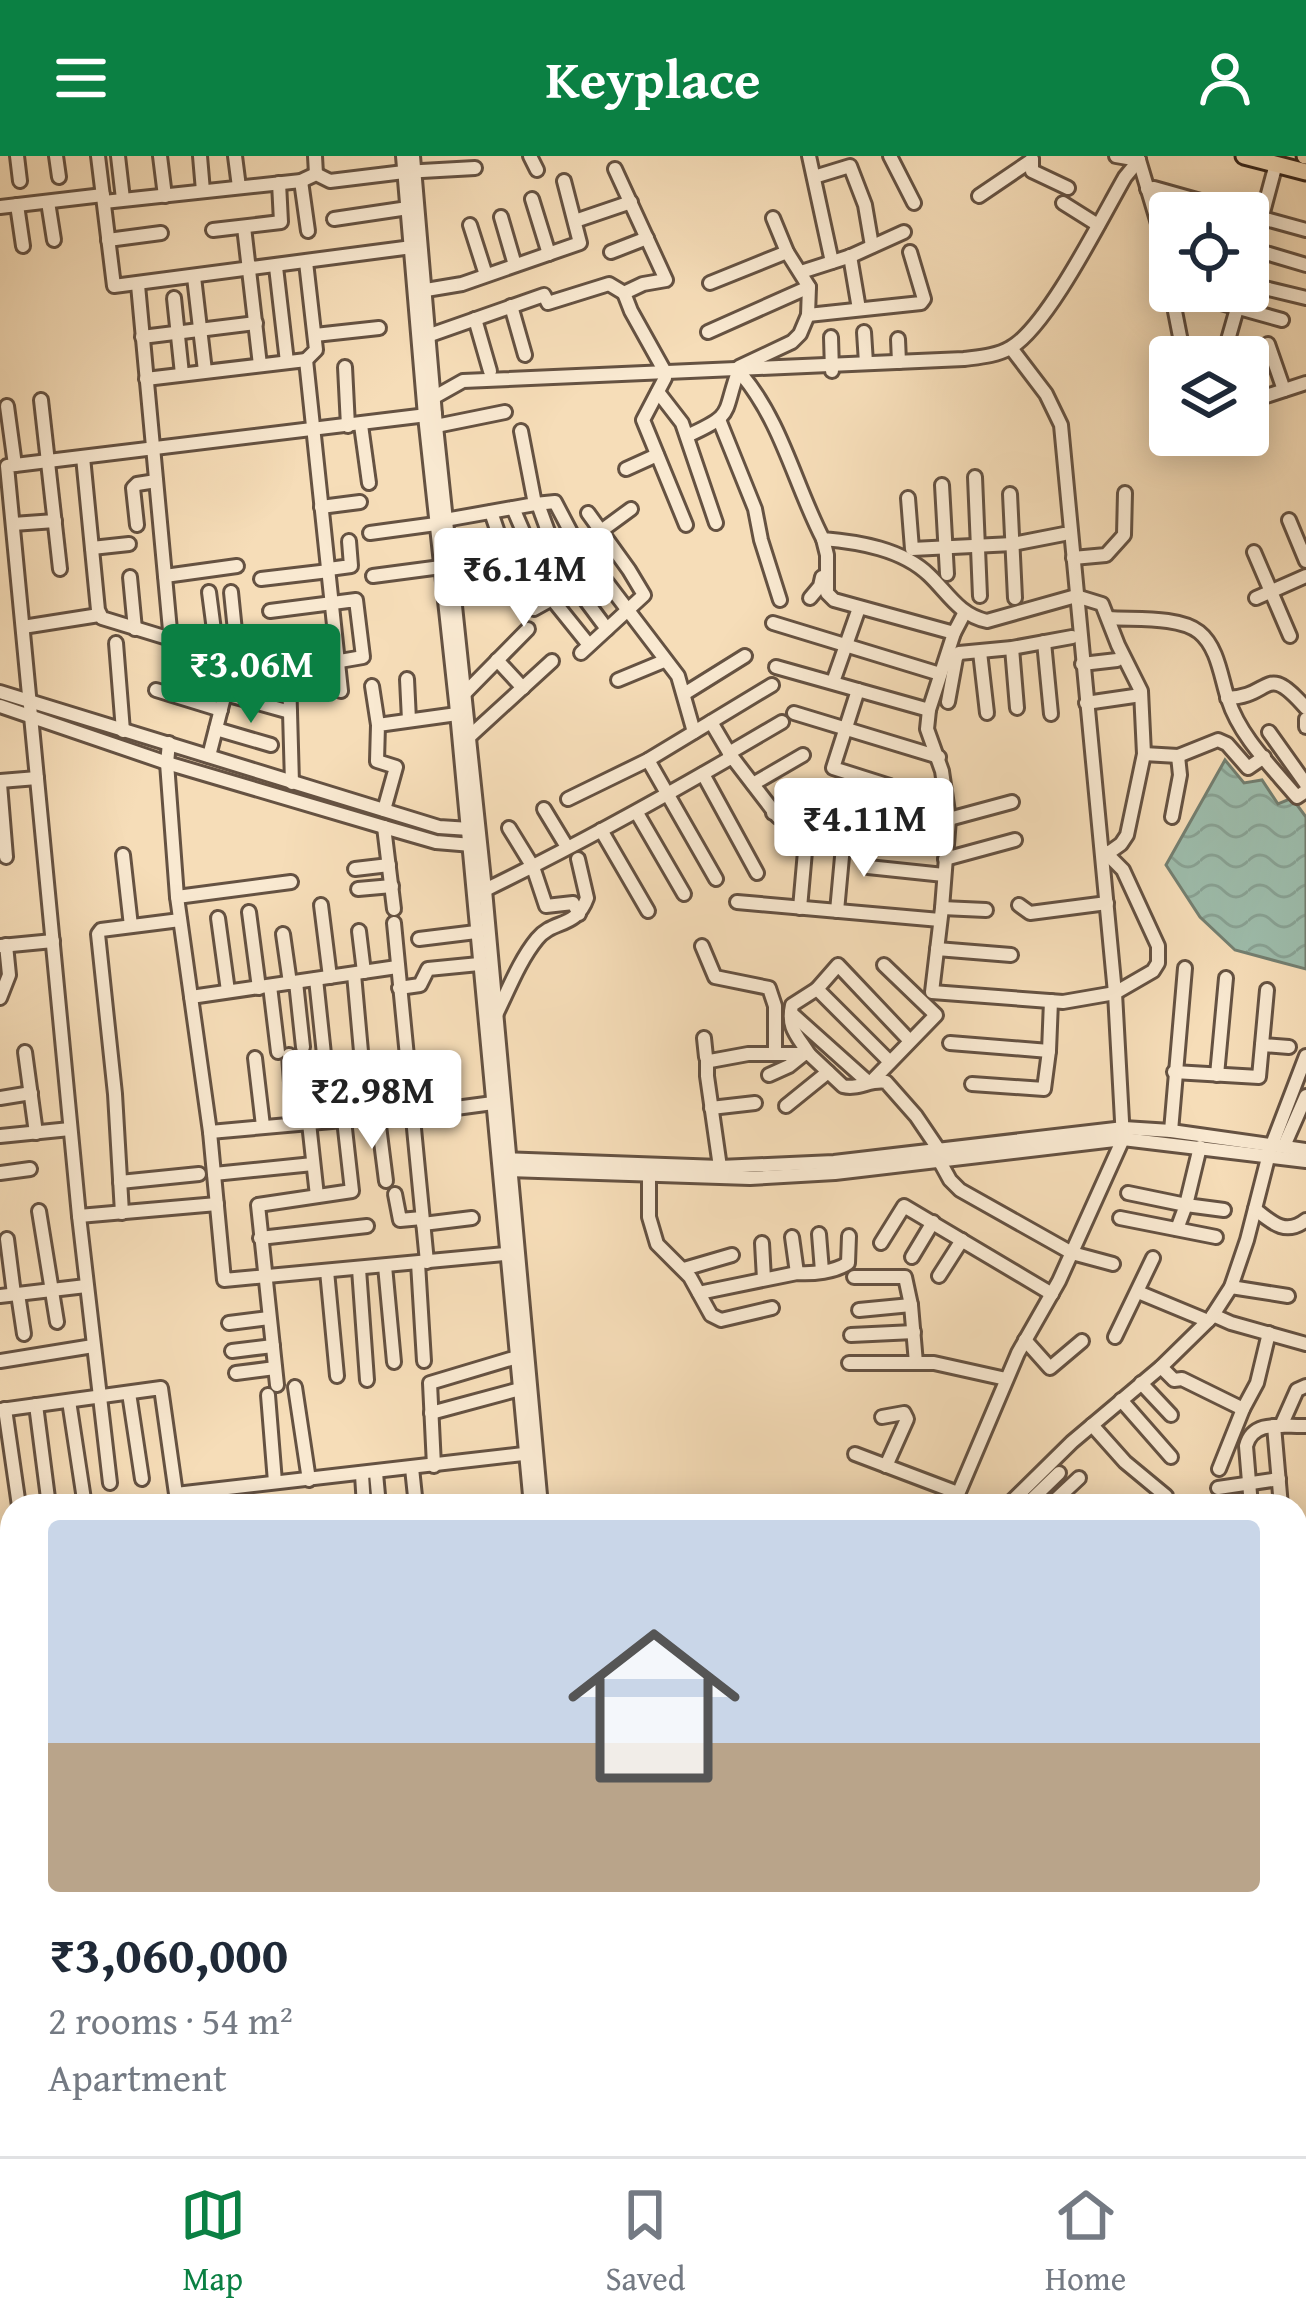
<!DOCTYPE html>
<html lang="en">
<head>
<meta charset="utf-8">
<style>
  body { margin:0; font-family:"Gentium Book Plus",serif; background:#f2f2f3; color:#1f2937; height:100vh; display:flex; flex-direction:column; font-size:45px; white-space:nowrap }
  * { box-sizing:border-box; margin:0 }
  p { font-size:39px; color:#747a83 }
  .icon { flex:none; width:66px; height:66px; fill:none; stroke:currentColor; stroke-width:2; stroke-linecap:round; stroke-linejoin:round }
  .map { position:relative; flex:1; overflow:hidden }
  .side { position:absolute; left:0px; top:1338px; width:1308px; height:663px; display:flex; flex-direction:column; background:#fff; border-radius:36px 36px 0 0; box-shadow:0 6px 30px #0003 }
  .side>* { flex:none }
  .tools { position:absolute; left:1149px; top:36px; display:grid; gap:24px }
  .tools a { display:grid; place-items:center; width:120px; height:120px; border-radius:12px; background:#fff; box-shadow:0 6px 30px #0003; font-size:60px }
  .price { position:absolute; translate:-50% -102px; padding:0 27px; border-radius:12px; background:#fff; color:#222; font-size:39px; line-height:78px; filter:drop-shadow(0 3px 6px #0008) }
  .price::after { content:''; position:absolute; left:50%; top:72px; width:36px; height:27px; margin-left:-18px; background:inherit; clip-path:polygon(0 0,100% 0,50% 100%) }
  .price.selected { background:#0b8043; color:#fff }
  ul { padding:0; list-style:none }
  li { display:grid; align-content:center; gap:24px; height:636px; padding:0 48px }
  li span { display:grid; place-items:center; height:372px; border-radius:12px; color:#555 }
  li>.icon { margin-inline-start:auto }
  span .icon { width:216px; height:216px; fill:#fffc; stroke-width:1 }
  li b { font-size:51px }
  header { display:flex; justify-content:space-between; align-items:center; height:156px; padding:0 48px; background:#0b8043; color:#fff; font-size:54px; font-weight:600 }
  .tabs { display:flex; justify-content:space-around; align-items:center; height:168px; border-top:3px solid #e0e1e3; background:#fff; font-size:33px; color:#747a83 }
  .tabs a { display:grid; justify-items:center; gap:6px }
  .tabs .selected { color:#0b8043 }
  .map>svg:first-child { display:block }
  .water { fill:url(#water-waves); stroke:#737f71; stroke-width:3 }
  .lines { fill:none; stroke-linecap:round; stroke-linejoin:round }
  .stream { stroke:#737f71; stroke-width:3 }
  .minor-casing { stroke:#655242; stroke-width:18 }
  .major-casing { stroke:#35241a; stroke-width:21 }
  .minor { stroke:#f9e9d1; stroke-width:12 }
  .major { stroke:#f6ddb8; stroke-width:15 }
</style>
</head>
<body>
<header><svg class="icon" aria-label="menu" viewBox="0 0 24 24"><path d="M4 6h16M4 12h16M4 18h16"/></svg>Keyplace<svg class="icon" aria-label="person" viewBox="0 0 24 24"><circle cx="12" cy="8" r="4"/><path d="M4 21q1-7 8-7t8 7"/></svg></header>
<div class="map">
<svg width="1306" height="2000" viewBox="0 0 1306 2000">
  <defs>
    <pattern id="water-waves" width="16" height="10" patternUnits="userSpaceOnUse" patternTransform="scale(3)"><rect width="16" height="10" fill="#9dbcab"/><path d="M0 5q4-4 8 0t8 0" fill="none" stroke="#88a193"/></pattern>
  </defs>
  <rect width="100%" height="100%" fill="#f6ddb8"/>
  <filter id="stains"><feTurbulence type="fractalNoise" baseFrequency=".00167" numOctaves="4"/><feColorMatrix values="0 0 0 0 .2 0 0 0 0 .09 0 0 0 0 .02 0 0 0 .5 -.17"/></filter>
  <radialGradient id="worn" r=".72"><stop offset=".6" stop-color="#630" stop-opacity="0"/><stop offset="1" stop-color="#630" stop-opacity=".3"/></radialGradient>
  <!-- water -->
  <g class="water">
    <polygon points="1225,604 1244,627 1262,624 1278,648 1292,642 1306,661 1306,813 1235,794 1200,761 1166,709"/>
    <polygon points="12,1695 12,1968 0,1970 0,1805 4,1799 0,1798 0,1698"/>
  </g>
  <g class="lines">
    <!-- stream -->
    <polyline class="stream" points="1296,1635 1306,1629"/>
    <defs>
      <g id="minor">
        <polyline points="17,0 20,25"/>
        <polyline points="56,0 59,21"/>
        <polyline points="98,0 114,130 412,91"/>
        <polyline points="118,0 123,43"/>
        <polyline points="160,0 165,40"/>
        <polyline points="200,0 203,35"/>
        <polyline points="235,0 239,31"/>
        <polyline points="315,0 316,18"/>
        <polyline points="403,0 425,260 456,546 531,1350"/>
        <polyline points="413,0 436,270 485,734 541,1350"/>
        <polyline points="530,0 537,14"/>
        <polyline points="809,0 832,106"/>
        <polyline points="890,0 914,47"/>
        <polyline points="1116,0 1139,4"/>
        <polyline points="1032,3 1032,15 1068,32"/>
        <polyline points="1139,4 1159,71 1170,121"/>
        <polyline points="615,13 666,124 643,128 624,137 631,155 665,216 665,222 643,264 686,369"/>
        <polyline points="814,21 850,10 865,49 872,90"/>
        <polyline points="301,25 308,75"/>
        <polyline points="1147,33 1154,32 1243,57"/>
        <polyline points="979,40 1032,4"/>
        <polyline points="532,43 549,98"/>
        <polyline points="48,46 54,84"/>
        <polyline points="104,46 301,25 316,18 330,25 404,16 475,12"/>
        <polyline points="1063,47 1098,69"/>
        <polyline points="17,49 23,90"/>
        <polyline points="0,51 103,39"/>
        <polyline points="1255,60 1306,74"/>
        <polyline points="501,61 515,109"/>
        <polyline points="334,63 408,52"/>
        <polyline points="575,65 631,46"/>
        <polyline points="470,69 486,119"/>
        <polyline points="244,71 260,209"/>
        <polyline points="213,74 281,66 279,27"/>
        <polyline points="108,84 161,77"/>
        <polyline points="1249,92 1306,109"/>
        <polyline points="611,96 647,82"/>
        <polyline points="850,100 859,153"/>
        <polyline points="276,111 287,206"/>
        <polyline points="1248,112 1276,8"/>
        <polyline points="801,116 851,100 904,76"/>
        <polyline points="194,121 205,215"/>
        <polyline points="710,127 787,96"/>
        <polyline points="1248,128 1306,142"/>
        <polyline points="138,129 171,485"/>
        <polyline points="426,134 462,128 580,87 564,25"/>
        <polyline points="1171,135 1184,201"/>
        <polyline points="1178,135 1282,164"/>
        <polyline points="174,142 182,218"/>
        <polyline points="511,150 525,199"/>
        <polyline points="808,159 921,147 924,143 910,96"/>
        <polyline points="475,163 490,215"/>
        <polyline points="708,176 809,131"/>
        <polyline points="864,176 866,207"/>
        <polyline points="315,179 379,172"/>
        <polyline points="430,179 544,139 548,147 609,128 624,137"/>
        <polyline points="142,181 256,167"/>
        <polyline points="831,181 832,215"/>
        <polyline points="898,183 899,206"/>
        <polyline points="1268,188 1284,234"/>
        <polyline points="1233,201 1228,184 1242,135"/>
        <polyline points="306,204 316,194 306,106"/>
        <polyline points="345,211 348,270"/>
        <polyline points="739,211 792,186 800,178 808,159 809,131 787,96 773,62"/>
        <path d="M742,219C782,267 795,329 823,383C859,386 902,393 929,419C948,437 959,459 987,465L1076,440L1102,448L1118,489L1141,535L1144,598L1127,679L1121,688L1107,698"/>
        <polyline points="658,236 682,267 716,367"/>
        <path d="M431,243L463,225L964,203C979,201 996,200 1010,192C1047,172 1102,61 1125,21L1139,4"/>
        <polyline points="41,244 60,413"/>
        <polyline points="1248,246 1306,227"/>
        <polyline points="7,250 15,309"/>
        <polyline points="720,266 755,353 761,384 780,444"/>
        <polyline points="361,269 369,327"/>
        <polyline points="436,270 505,256"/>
        <path d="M687,280C736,258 722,259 739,213"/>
        <polyline points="83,301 98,454 102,462 341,535 306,204 146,223"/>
        <polyline points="626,313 657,299"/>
        <polyline points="975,321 980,440"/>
        <polyline points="942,329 947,418"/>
        <polyline points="1010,338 1015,442"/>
        <polyline points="908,342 912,393 1013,388 1064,378"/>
        <polyline points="535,348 555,346 576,386 678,520 694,576"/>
        <polyline points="538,348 558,403"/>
        <polyline points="321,351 360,346"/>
        <polyline points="513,352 552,443 589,489"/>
        <polyline points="491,356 507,403 527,448 534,453 552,443 613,393"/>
        <polyline points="445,364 535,348 521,275"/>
        <polyline points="1289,364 1306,405"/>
        <polyline points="13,368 55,365"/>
        <polyline points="137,369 133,332 137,328 156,325"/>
        <polyline points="601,375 631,353"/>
        <polyline points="370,377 436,368"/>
        <polyline points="823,383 827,399 827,437 834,444 954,477"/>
        <polyline points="92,392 129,388"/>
        <polyline points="1254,396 1290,480"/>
        <polyline points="1073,402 1106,399 1124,379 1125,337"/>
        <polyline points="329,413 351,410 349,385"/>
        <polyline points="165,420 237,410"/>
        <polyline points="373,420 441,411"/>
        <polyline points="130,421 135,473"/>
        <polyline points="261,423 329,415"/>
        <polyline points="572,426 607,473"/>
        <polyline points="209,436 217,497"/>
        <polyline points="231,436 238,504"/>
        <polyline points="810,442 820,430 822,421"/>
        <polyline points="1256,442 1306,420"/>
        <polyline points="270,455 356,444 363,501 340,505"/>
        <polyline points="965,456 954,477 929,554 927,573 942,615 949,663 942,752 932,836 1063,846 1115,837 1153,815 1158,807 1158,790 1123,714 1103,694"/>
        <path d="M1109,462C1134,464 1179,460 1199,476C1218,491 1221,522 1228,543C1240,581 1272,611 1297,641L1306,635"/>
        <polyline points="773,467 940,518"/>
        <polyline points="23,471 99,459"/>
        <polyline points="1044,486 1051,558"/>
        <polyline points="116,487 123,575"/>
        <polyline points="1012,492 1017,552"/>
        <polyline points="980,496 987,557"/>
        <polyline points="581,497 644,439 629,414 588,357"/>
        <polyline points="497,504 523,532"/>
        <polyline points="1082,508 1117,504"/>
        <polyline points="776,511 929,554"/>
        <polyline points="289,520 292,627"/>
        <polyline points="407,523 409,564"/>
        <polyline points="618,524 664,505"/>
        <polyline points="833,526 859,452"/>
        <polyline points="372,530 378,569"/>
        <polyline points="156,534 221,554"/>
        <polyline points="858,534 833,612 890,630"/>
        <polyline points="0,536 439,671 470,673"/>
        <polyline points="465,537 528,473"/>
        <polyline points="225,538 290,556"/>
        <polyline points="684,538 745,500"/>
        <path d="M1227,542C1273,541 1264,504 1306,552"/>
        <polyline points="948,546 956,502 959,497 1012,492 1072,481"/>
        <polyline points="1086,547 1141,539"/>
        <polyline points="0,550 167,607 384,671 436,686 472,689"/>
        <polyline points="794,557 939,601"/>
        <polyline points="1306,563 1306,571"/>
        <polyline points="711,566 731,600"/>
        <polyline points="216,573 271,589"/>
        <polyline points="1269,576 1306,628"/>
        <polyline points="470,580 552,505"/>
        <polyline points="169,587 167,607 177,741 210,976 224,1124 516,1097"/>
        <polyline points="729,597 782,566"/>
        <polyline points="1144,598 1178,600 1218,584 1227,588 1248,612 1264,601"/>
        <polyline points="209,600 234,502"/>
        <polyline points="648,604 716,723"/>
        <polyline points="703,618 757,717"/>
        <polyline points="0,625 37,622"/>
        <polyline points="0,628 6,701"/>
        <polyline points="753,628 803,599"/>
        <polyline points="568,643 648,604 772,529"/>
        <polyline points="544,653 567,691"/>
        <polyline points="384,654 396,611 377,605 378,569 457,558"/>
        <polyline points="637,657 684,738"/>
        <polyline points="773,657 821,634"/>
        <polyline points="1172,661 1180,619 1178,600"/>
        <polyline points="949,663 1012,646"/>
        <polyline points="384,671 394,753"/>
        <polyline points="509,672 533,711 546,750 573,747 579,758"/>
        <polyline points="601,674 648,755"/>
        <polyline points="123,699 131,770"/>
        <polyline points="945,703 1015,684"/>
        <polyline points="868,711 944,719"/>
        <polyline points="355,713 389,709"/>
        <path d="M479,731L485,734C569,693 651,648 732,601L778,661L880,668"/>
        <polyline points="358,733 392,730"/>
        <polyline points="177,741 291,726"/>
        <polyline points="737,746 940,764"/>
        <polyline points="321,749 330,821"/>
        <polyline points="1019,749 1030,757 1107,747"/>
        <polyline points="800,752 806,684"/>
        <polyline points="942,752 986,754"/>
        <polyline points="837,755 843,690"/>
        <polyline points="249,756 259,832"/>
        <polyline points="218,762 228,835"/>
        <polyline points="394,767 427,1106"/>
        <polyline points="359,775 364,816"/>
        <polyline points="283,778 290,827"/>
        <polyline points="419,783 476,776"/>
        <polyline points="1,790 53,785"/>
        <polyline points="702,790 715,821 769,832 775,850 775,897"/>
        <polyline points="937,793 1011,799"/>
        <polyline points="354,818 367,962"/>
        <polyline points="316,823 331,964"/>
        <polyline points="296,826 303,891"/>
        <polyline points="270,830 278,896"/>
        <polyline points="399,832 420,829 428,813 479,808"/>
        <polyline points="817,833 838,809 909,884"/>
        <polyline points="191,841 397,811"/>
        <polyline points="0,842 9,819 6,789"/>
        <polyline points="791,857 868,926"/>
        <path d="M495,861C508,835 519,805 537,783C553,763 576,773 587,742L578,703"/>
        <path d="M704,882L706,901L710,905L748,898H809L843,930C858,934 871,923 886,926L916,960L939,994"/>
        <polyline points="950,887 1049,895"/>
        <polyline points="1262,889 1289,891"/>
        <polyline points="25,896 36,977"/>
        <path d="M809,898C797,879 787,872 792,849L817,833L890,906"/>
        <polyline points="289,899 294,967"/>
        <polyline points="255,902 263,970"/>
        <polyline points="707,904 707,920 720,1011"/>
        <polyline points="1174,916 1259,921 1267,834"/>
        <polyline points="769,919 789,910 804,898"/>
        <polyline points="1217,919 1226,822"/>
        <polyline points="872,925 936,859 884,809"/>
        <polyline points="972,928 1044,933 1049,895 1051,845"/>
        <polyline points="0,942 31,937"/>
        <polyline points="786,950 828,916"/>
        <polyline points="711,952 755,947"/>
        <polyline points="378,962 386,1025"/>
        <polyline points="309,967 317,1040"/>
        <polyline points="1171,975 1185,812"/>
        <polyline points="210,976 411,958 493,947"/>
        <polyline points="0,980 70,973"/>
        <polyline points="1284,990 1306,940"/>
        <polyline points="1200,991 1186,1049 1224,1054"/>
        <polyline points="500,1003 720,1011 834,1006 1124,972 1171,975 1306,994"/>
        <polyline points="939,1004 950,1024 960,1034 1072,1097 1113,1108"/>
        <polyline points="507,1014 750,1022 835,1017 1123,983 1306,1005"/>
        <polyline points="0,1017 30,1013"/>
        <polyline points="214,1018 313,1008"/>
        <polyline points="649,1020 649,1061 657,1088 690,1121 711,1159 721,1164 772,1152"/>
        <polyline points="120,1026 199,1018"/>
        <polyline points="1128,1037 1186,1049 1177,1073"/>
        <polyline points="395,1038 400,1064 422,1062"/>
        <path d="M1255,1053C1272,1067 1286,1080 1306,1064"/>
        <polyline points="39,1055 57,1166"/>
        <polyline points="122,1057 115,938 98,778 101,774 180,764"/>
        <polyline points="79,1060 217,1048"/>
        <polyline points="1120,1062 1216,1081"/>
        <polyline points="423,1068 472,1062"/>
        <polyline points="819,1078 822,1115"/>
        <polyline points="792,1081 797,1117"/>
        <polyline points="260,1082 367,1070"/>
        <polyline points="7,1083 14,1138"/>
        <polyline points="762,1087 764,1123"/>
        <polyline points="881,1087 904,1050 1052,1138"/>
        <polyline points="912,1101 933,1066"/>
        <polyline points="418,1107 424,1205"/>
        <polyline points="385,1110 394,1206"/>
        <polyline points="359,1113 367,1224"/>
        <polyline points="684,1113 732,1099"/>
        <polyline points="327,1115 337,1220"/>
        <polyline points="939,1120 962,1084"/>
        <polyline points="854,1121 905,1121 911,1149 916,1207"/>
        <polyline points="1231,1131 1288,1140"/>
        <polyline points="1138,1136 1208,1165"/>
        <path d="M699,1137L797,1117C813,1118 835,1116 848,1107L849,1080"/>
        <polyline points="18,1138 24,1178"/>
        <polyline points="0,1140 86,1130"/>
        <polyline points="859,1154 911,1149"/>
        <polyline points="1213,1159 1231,1167 1306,1188"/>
        <polyline points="229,1167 269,1162"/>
        <polyline points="851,1179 914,1176"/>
        <polyline points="1115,1181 1153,1102"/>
        <polyline points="1025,1184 1050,1212 1082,1185"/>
        <polyline points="232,1195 273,1190"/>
        <polyline points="0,1205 93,1190"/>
        <polyline points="849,1207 934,1207 1006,1223"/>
        <polyline points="1161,1211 1174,1224 1182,1223 1243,1253"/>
        <polyline points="236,1217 275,1212"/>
        <polyline points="1141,1227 1171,1259"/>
        <polyline points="277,1229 258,1049 352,1035 344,964"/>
        <polyline points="295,1231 309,1324"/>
        <polyline points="129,1237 142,1323"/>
        <polyline points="268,1239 275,1326"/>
        <polyline points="1121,1244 1171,1301"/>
        <polyline points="69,1245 85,1350"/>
        <polyline points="36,1249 49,1350"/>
        <polyline points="5,1253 19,1350"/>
        <polyline points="0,1254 161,1232 176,1338 532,1297"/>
        <polyline points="431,1257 520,1233"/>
        <polyline points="882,1261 904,1257 907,1263 886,1310"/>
        <polyline points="1092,1269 1125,1306 1166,1340"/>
        <polyline points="1274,1270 1281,1350"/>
        <polyline points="1281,1270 1297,1234 1306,1230"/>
        <polyline points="855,1298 958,1337"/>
        <polyline points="434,1310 430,1227 517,1201"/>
        <polyline points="412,1312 416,1350"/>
        <polyline points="1219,1313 1243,1253 1257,1227 1269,1177"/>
        <polyline points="376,1317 379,1350"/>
        <polyline points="362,1319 364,1350"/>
        <polyline points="110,1327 79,1060 7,310 435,258"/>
        <polyline points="1218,1332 1279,1323"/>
        <polyline points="953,1350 1018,1197 1059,1125 1123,983 1115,837 1061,269 1046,238 1011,192"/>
        <polyline points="1007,1350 1072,1286 1161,1211 1211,1162 1231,1131 1247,1084 1270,994 1306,900"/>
        <polyline points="1025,1350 1059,1317"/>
        <polyline points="1049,1350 1079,1322"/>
        <path d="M1251,1350L1246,1290C1253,1263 1283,1271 1306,1270"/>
        <polyline points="7,1398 12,1427"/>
        <polyline points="1296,1399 1306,1392"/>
        <polyline points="1296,1482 1306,1486"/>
        <polyline points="6,1583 12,1623"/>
        <polyline points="1296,1618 1306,1612"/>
        <polyline points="1296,1976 1306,1974"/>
        <polyline points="0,1983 12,1981"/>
        <polyline points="215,1989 217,2000"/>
        <polyline points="321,1989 322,2000"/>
        <polyline points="359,1989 361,2000"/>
        <polyline points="414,1989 417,2000"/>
        <polyline points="448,1989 450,2000"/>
        <polyline points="465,1989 467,2000"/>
        <polyline points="668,1989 670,2000"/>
        <polyline points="748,1989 751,1996"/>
        <polyline points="807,1989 811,2000"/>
        <polyline points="864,1989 866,2000"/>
        <polyline points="899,1989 902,2000"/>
        <polyline points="289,1991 290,2000"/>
        <polyline points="0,1994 51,1989"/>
        <polyline points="251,1994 252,2000"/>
        <polyline points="502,1998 561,1989"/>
        <polyline points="932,2000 975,1989"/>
        <polyline points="1210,2000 1244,1989"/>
      </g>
      <g id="major">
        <polyline points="1244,0 1306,16"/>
        <polyline points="1305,0 1306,0"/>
      </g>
    </defs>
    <!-- minor casing -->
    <use href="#minor" class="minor-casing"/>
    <!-- major casing -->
    <use href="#major" class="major-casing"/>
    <!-- minor -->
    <use href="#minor" class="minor"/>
    <!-- major -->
    <use href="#major" class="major"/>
  </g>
  <rect width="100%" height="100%" filter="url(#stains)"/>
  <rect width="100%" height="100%" fill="url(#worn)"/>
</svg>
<div class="tools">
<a><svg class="icon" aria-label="locate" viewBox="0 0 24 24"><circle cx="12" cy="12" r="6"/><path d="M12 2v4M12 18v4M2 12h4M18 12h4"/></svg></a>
<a><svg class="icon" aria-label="layers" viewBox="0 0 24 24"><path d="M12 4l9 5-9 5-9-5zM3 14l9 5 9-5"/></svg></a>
</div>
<b class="price" style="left:524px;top:474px">₹6.14M</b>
<b class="price selected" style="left:251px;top:570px">₹3.06M</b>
<b class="price" style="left:864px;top:724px">₹4.11M</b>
<b class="price" style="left:372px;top:996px">₹2.98M</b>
<section class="side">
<ul>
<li><span style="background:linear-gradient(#c9d6e8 60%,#b9a48a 0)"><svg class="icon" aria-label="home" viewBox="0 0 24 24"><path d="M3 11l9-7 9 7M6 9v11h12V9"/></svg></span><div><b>₹3,060,000</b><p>2 rooms · 54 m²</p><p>Apartment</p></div></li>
</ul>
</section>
</div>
<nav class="tabs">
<a class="selected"><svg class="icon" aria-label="map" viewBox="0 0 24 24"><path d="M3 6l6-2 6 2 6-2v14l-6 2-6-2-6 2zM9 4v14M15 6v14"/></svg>Map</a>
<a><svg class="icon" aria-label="saved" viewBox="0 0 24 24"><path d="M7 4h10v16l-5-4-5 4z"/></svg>Saved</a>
<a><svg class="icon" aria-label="home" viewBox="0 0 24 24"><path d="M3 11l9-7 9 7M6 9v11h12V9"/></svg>Home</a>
</nav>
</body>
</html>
